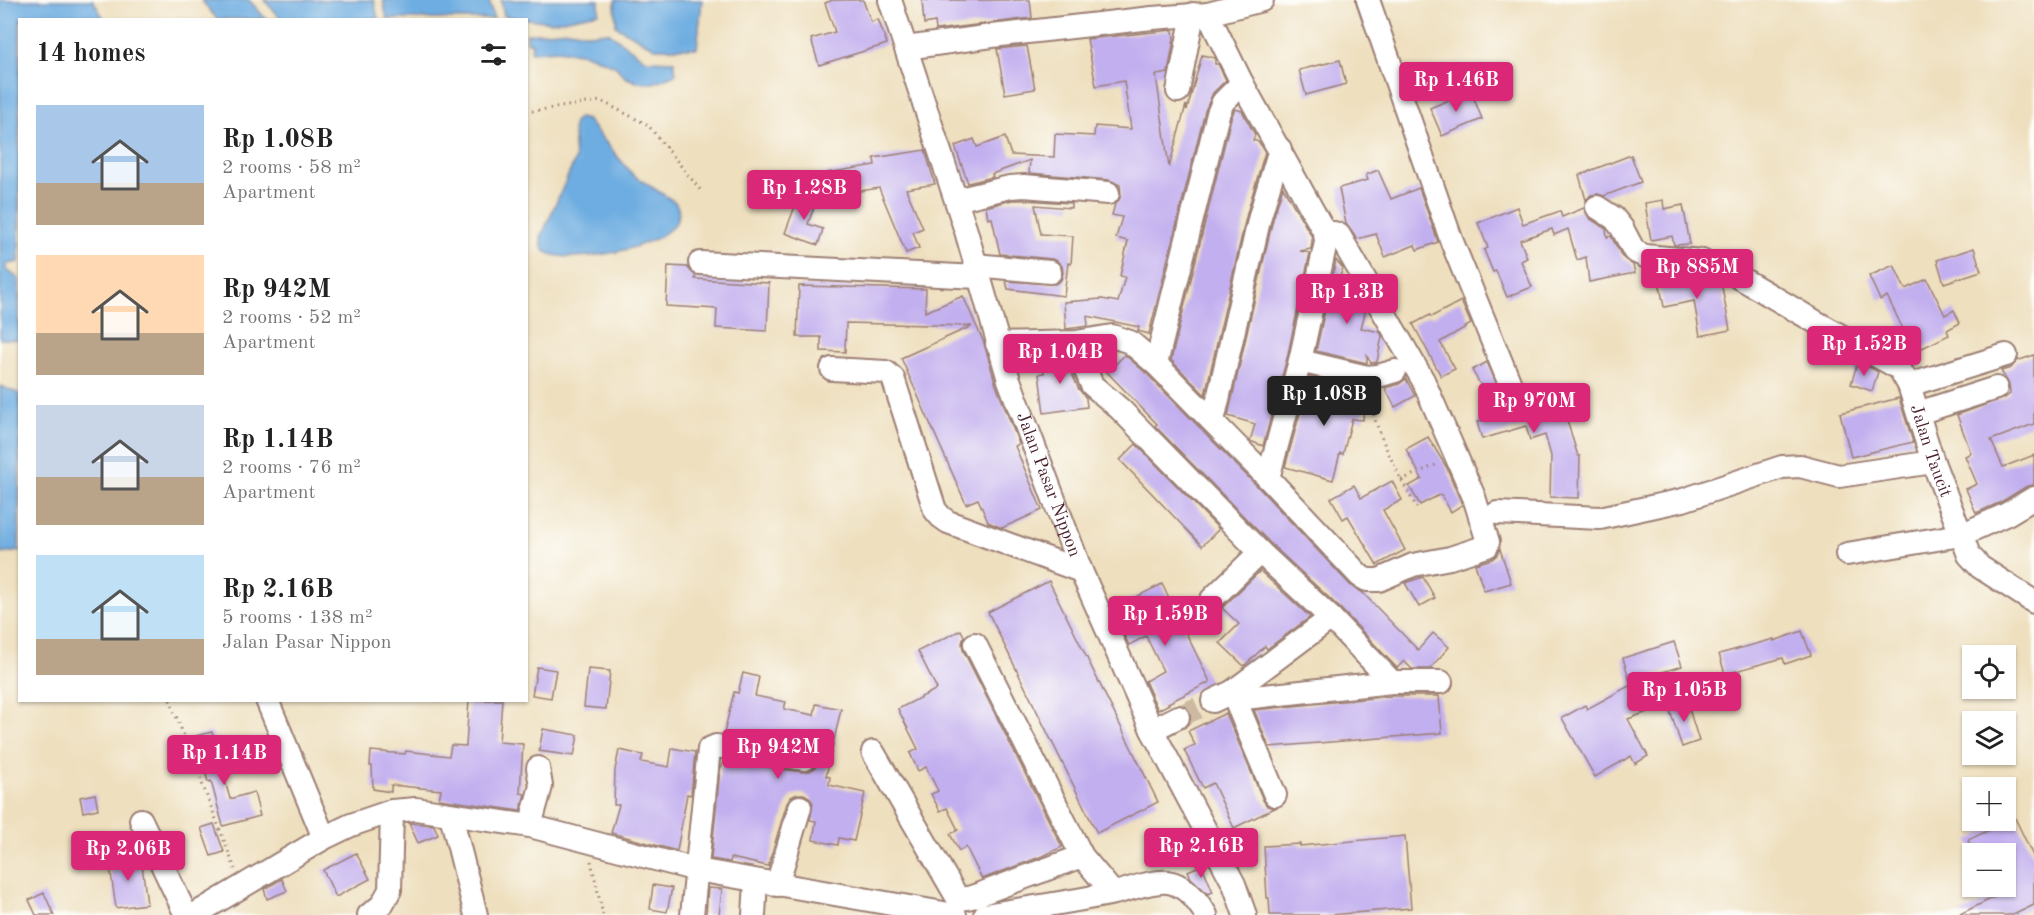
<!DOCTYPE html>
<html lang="en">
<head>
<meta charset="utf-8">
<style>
  body { margin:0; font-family:"Old Standard TT",serif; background:#f2f2f2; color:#222; height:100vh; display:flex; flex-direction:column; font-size:22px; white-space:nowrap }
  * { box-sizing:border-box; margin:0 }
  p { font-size:20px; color:#767676 }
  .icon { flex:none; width:33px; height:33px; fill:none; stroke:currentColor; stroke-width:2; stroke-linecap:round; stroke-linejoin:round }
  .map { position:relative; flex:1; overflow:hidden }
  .side { position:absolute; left:18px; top:18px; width:510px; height:684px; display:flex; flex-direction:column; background:#fff; border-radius:0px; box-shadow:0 2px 4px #0004 }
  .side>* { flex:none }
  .fabs { position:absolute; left:1962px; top:645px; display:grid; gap:12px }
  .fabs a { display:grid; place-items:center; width:54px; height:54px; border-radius:0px; background:#fff; box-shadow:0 2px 4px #0004; font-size:30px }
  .price { position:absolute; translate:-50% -51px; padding:0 14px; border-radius:6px; background:#db2777; color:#fff; font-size:20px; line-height:39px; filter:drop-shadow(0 2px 3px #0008) }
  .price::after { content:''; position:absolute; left:50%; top:36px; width:18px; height:14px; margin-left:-9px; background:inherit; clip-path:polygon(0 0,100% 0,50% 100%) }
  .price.on { background:#222; color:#fff }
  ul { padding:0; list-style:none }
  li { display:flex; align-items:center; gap:18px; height:150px; padding:0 18px }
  li span { display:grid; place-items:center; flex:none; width:168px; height:120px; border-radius:0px; color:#555 }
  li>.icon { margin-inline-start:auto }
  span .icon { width:72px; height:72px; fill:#fffc; stroke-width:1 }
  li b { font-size:26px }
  h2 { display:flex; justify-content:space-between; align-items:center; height:72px; padding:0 18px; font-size:26px }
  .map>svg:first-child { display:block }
  .water { fill:#6eade1; stroke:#5c6686; stroke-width:1.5 }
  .building { fill:#c2afef }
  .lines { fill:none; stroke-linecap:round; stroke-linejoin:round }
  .minor-tunnel { stroke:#cdb9a1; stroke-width:22; stroke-dasharray:22 11; stroke-linecap:butt }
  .minor-casing { stroke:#9c7f74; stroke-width:26 }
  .path { stroke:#9c7f74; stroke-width:3; stroke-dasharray:1.5 4.5; stroke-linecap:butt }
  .minor { stroke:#fff; stroke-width:22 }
  .labels { text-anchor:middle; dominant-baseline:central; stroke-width:5; stroke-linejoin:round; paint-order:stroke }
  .street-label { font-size:18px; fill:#4a1f2b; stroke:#fdfcf7 }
</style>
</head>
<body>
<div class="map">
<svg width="2034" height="915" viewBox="0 0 2034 915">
  <rect width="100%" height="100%" fill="#fdfcf7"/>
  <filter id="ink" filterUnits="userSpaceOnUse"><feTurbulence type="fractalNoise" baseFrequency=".0167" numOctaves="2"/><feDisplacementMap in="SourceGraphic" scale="12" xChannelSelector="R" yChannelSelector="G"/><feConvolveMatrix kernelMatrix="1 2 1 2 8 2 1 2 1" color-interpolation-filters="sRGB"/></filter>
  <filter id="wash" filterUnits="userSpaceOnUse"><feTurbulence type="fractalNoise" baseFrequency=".008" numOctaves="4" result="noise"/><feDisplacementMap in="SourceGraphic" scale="24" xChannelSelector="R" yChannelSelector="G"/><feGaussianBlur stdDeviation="1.35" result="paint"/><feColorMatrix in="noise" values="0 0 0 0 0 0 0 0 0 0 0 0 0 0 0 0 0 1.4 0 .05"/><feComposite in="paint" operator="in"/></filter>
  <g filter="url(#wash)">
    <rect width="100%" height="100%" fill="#eedfbe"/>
    <!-- water -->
    <g class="water">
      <polygon points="0,0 93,0 104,19 20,20 19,262 7,264 6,269 19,279 19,340 0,339"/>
      <polygon points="201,0 249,0 266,19 217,19"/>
      <polygon points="264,0 374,0 378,19 281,19"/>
      <polygon points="383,0 489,0 494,19 387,19"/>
      <polygon points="501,0 599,0 599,13 552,22 504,16"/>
      <polygon points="615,0 702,0 697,48 655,48 616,26"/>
      <polygon points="569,30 591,34 608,32 646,60 674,61 676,74 653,83 637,82 625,77 615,66 586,54 557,50 531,52 532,43 527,42 527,34"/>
      <path d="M579,118L587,120L633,175L675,202C703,244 562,270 544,250C541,246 542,241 541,237L575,160L573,126L575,121Z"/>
      <polygon points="0,386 18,393 20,396 19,551 0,554"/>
    </g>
    <g id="blocks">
      <!-- building -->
      <g class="building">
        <polygon points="833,0 863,0 871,22 878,19 887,44 819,65 811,39 835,32 825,3"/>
        <polygon points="922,0 1030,0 1032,18 936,30 935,22 924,24"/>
        <polygon points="1173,30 1174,39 1168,73 1156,75 1169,167 1186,105 1187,110 1202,55 1215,58 1215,64 1218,64 1226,80 1213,93 1205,111 1149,334 1138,331 1139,327 1087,316 1088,326 1066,329 1064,302 1102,299 1118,302 1125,277 1120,276 1128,241 1116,238 1122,217 1112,215 1115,204 1119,200 1121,195 1120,185 1109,180 1029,173 1030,160 992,174 993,177 968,183 955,146 974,139 977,147 1005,137 1011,155 1054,157 1055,134 1094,136 1095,126 1131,129 1124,81 1096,86 1087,39"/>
        <polygon points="1027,46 1035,89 1005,94 997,49"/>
        <polygon points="1340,60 1346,84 1306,95 1299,70"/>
        <polygon points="1471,91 1482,119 1442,136 1430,108"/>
        <polygon points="1235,109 1242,111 1255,135 1253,140 1259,142 1265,152 1247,213 1205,395 1171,360 1231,118"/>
        <polygon points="925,150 935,184 906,189 923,228 913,232 919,248 906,253 879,188 829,196 826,173 875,165 874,158"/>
        <polygon points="1631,155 1641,182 1604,196 1598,194 1591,195 1586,200 1579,175"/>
        <polygon points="1378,170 1391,199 1419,188 1438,242 1417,250 1415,245 1385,257 1376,234 1357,239 1346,224 1339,188 1368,180 1366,175"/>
        <polygon points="1283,187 1312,237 1312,241 1311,249 1300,251 1310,253 1287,358 1263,446 1250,441 1255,424 1228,416 1273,219"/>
        <polygon points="800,193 817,199 808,224 823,229 818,245 785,233"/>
        <polygon points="1012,200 1024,200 1071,203 1071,208 1035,205 1041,234 1073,236 1071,264 1068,263 1064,296 1008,289 1006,281 1055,284 1061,280 1063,273 1062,266 1057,261 1052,259 1000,254 992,218 988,219 986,207"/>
        <polygon points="1663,200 1664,209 1683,205 1690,244 1674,245 1672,236 1651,240 1645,203"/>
        <polygon points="1517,207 1523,224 1560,211 1562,217 1584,208 1589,218 1606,229 1607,237 1611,236 1622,257 1633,265 1635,273 1589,282 1586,257 1577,260 1568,229 1554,235 1552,229 1520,240 1527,258 1521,261 1532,287 1507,297 1496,271 1493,272 1484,250 1488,248 1478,223"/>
        <polygon points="1974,248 1981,271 1944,283 1937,260"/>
        <polygon points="1336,260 1343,268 1339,279 1352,284 1348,298 1362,302 1366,309 1361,328 1380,332 1382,336 1377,362 1371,363 1367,356 1367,363 1316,351"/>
        <polygon points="1894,265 1905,289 1927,279 1945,315 1954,310 1960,323 1947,330 1949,335 1910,354 1898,329 1902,327 1887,296 1880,300 1869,276"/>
        <polygon points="668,266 687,267 695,275 695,279 769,283 767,331 716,328 717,309 666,306"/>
        <polygon points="1657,271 1686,273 1688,283 1711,279 1721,282 1730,330 1700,336 1694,301 1664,307"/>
        <polygon points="799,286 926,289 925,312 963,296 984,343 996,385 1019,444 1015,446 1042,510 1002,528 988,522 978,499 966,504 901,358 972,326 846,323 845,352 821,351 821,337 797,337"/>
        <polygon points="1461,301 1471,324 1440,342 1455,369 1441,376 1413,324 1430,315 1431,317"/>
        <polygon points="1125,355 1147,374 1258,487 1350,585 1363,593 1418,650 1433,633 1449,647 1430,669 1412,669 1404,661 1397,668 1341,609 1269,542 1155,426 1157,424 1107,372"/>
        <polygon points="2034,355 2034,424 1991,440 2003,467 2034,455 2034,485 2027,486 2001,502 1976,513 1966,489 1977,484 1965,456 1971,453 1957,415 2006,397 2010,394 2009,384 2001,371 2011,368 2017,361"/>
        <polygon points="1042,356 1075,356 1071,364 1071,371 1078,388 1086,398 1087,407 1044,413 1039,374 1044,373"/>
        <polygon points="1858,361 1878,372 1872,391 1851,384"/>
        <polygon points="1487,362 1501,394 1508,397 1513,397 1520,409 1528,407 1532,420 1564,411 1578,456 1580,456 1579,498 1550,497 1551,456 1545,435 1530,440 1526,426 1482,439 1477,422 1498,416 1472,370"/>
        <polygon points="1310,377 1365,390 1363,420 1352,419 1343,454 1340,453 1333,480 1285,467"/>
        <polygon points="1406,379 1415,396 1395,407 1385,388 1399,384"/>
        <polygon points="1899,398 1913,442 1851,457 1840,413"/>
        <polygon points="1428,437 1447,468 1462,505 1451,512 1441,494 1420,505 1409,486 1422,479 1406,449"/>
        <polygon points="1136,444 1219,529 1202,546 1120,460"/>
        <polygon points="1392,481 1402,500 1383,510 1405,550 1377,565 1348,516 1343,519 1331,498 1354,485 1361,498"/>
        <polygon points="1500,549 1511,583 1484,591 1475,564 1492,559 1497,555"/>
        <polygon points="1260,571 1310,617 1267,649 1265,646 1244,666 1220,643 1239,624 1222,608"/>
        <polygon points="1423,577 1435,598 1419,607 1405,583"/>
        <polygon points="1049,581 1158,802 1097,833 988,612"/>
        <polygon points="1162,584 1210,682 1168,703 1169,704 1158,710 1145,681 1163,671 1146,636 1129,645 1120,626 1137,618 1128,601"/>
        <polygon points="961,630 964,636 962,643 963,650 1062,847 1045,855 982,879 966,847 959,851 950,834 958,830 947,808 940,811 931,794 938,791 926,767 918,771 910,753 918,749 898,709 937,689 918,651"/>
        <polygon points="1802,631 1811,655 1785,664 1783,658 1725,674 1719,654 1774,639 1774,641"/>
        <polygon points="1674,642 1682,666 1650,676 1661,707 1628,719 1648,756 1635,764 1631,756 1595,777 1562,718 1585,705 1587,709 1631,685 1623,658"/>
        <polygon points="537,667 556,670 551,698 532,695"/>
        <polygon points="588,669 610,671 606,709 584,707"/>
        <polygon points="743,673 759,677 755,696 786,702 784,709 814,715 816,704 841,709 826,776 830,777 829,785 865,793 854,841 839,838 838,845 813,840 816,821 810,820 813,803 809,797 804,794 797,794 791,797 787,803 768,866 731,858 730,862 711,859 720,770 724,761 803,772 810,771 815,768 818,762 817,753 813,748 807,746 724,733 734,692 738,693"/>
        <polygon points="1393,696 1439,696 1442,733 1269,747 1254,710"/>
        <polygon points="1686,699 1699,741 1682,747 1668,705"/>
        <polygon points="469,700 502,700 499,742 523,744 520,793 525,794 520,811 439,799 441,790 391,785 391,792 373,789 372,766 370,766 371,751 405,754 406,751 449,756 451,745 466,746"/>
        <polygon points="1226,713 1263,800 1267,806 1275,808 1234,828 1213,783 1203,788 1184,750 1195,745 1188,731"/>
        <polygon points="543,729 578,735 574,756 539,751"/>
        <polygon points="212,732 230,799 254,792 260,816 223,826 211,781 208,782 195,736"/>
        <polygon points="672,748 695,752 691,795 687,794 677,851 611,833 619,805 614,805 615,770 619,750 643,755 641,762 669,767"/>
        <polygon points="95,794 98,809 83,812 80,797"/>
        <polygon points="2015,818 2034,858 2034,905 2013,915 1958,915 1995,897 1990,886 2006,886 2006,854 1974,854 1968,840"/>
        <polygon points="409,823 434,825 438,835 418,843"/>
        <polygon points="214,824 224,852 211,856 201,828"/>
        <polygon points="1405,836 1411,908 1329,915 1270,915 1269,898 1267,898 1264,846 1300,844 1300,846"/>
        <polygon points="356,853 370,879 336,897 323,870"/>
        <polygon points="141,856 147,904 116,908 109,860"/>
        <polygon points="1202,865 1213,892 1208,894 1191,878 1188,871"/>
        <polygon points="282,879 287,891 267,899 264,889"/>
        <polygon points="653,885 672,888 667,912 650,909"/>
        <polygon points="708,888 722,889 719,915 706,915"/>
        <polygon points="44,893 54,915 36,915 29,900"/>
      </g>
    </g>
  </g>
  <g filter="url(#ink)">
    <use href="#blocks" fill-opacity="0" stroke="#9c7f74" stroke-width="1.5"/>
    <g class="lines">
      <!-- minor-tunnel -->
      <polyline class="minor-tunnel" points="1178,717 1213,701"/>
      <defs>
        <g id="minor">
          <path id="s1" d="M890,0L966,231L1009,380L1081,571L1152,730L1234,884L1245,915"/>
          <polyline points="1368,0 1452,242 1510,384"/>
          <polyline points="1208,14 1242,83 1325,233 1326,242 1300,361 1268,478"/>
          <polyline points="906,48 992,36 1152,18 1208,14 1262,0"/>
          <polyline points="1178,91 1193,14"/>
          <polyline points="956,200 1010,187 1024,186 1108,193"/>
          <path id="s2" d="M1597,207L1614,218L1622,228L1634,251L1645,256L1702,261L1725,269L1821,325L1899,368L1909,385L1933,462L1969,555L1980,567L2034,602"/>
          <polyline points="700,263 978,277"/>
          <polyline points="975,265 1050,272"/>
          <polyline points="997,344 1076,342 1112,336 1130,342 1156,364 1268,478 1360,576 1367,580 1379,580 1413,565 1450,558 1487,546 1488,542 1474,497 1423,380 1339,235 1334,233 1325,233"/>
          <polyline points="1300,361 1367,377 1378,376 1395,371"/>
          <polyline points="1156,364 1218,114 1223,102 1242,83"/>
          <polyline points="1084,366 1092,385 1120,409 1260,552 1331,618 1232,692 1213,701"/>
          <polyline points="832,369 886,372 893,378 935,510 941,517 948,522 1081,571"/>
          <polyline points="1909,385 2006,355"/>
          <polyline points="1918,413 1996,388"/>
          <polyline points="1213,421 1260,216 1280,149"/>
          <polyline points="1497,513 1600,518 1683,500 1782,467 1800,466 1839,476 1933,462"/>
          <polyline points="1847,554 1961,535 2007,514 2034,498"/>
          <polyline points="1212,599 1260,552"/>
          <polyline points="1331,618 1392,682"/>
          <polyline points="975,644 1082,856 1113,893"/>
          <polyline points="1232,692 1275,795"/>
          <polyline points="1235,699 1392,682 1441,682"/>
          <polyline points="267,700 324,838"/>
          <polyline points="1152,730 1178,717"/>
          <polyline points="873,752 957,897 962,899 972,897 1082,856"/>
          <polyline points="451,815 476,915"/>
          <polyline points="141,820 186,915"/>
          <polyline points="530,826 541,786 538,768"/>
          <polyline points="777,885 800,807"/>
          <polyline points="194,915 324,838 351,825 392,811 416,809 530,826 697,870 955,915"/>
          <polyline points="369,915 381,906 390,890 392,811"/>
          <polyline points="692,915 709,749 716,746 805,759"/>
          <polyline points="754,915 756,881"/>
          <path d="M985,915C1028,908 1071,902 1114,893C1129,890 1153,880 1168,882C1185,885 1198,901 1206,915"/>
        </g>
      </defs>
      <!-- minor casing -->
      <use href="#minor" class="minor-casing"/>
      <!-- path -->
      <g class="path">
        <polyline points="526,112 601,101 648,125 702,192"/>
        <path d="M1370,397C1373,428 1401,480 1417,508"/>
        <polyline points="1401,480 1438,464"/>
        <polyline points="170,700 235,869"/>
        <polyline points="591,861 603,915"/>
      </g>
      <!-- minor -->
      <use href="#minor" class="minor"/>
    </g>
  </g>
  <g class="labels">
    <!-- street labels -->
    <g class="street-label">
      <text stroke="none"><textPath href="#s2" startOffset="442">Jalan Taucit</textPath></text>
      <text stroke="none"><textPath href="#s1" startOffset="510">Jalan Pasar Nippon</textPath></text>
    </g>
  </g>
</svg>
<div class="fabs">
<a><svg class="icon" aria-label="locate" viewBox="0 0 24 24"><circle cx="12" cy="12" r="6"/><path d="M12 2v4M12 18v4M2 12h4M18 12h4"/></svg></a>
<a><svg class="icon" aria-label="layers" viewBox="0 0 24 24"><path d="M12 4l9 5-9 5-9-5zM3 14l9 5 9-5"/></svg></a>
<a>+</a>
<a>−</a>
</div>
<b class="price" style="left:1456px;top:113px">Rp 1.46B</b>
<b class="price" style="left:804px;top:221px">Rp 1.28B</b>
<b class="price" style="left:1697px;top:300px">Rp 885M</b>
<b class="price" style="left:1347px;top:325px">Rp 1.3B</b>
<b class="price" style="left:1864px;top:377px">Rp 1.52B</b>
<b class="price" style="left:1060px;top:385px">Rp 1.04B</b>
<b class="price on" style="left:1324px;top:427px">Rp 1.08B</b>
<b class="price" style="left:1534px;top:434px">Rp 970M</b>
<b class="price" style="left:1165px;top:647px">Rp 1.59B</b>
<b class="price" style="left:1684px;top:723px">Rp 1.05B</b>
<b class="price" style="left:778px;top:780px">Rp 942M</b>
<b class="price" style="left:224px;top:786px">Rp 1.14B</b>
<b class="price" style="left:1201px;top:879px">Rp 2.16B</b>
<b class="price" style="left:128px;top:882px">Rp 2.06B</b>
<section class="side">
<h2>14 homes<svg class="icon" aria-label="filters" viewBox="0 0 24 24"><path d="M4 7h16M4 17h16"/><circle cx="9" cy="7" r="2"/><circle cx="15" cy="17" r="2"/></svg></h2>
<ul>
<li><span style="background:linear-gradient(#a9c7e8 65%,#b9a48a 0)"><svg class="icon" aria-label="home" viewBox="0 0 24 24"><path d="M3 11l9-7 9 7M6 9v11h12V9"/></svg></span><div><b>Rp 1.08B</b><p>2 rooms · 58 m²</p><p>Apartment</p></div></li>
<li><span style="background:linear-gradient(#ffd9b3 65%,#b9a48a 0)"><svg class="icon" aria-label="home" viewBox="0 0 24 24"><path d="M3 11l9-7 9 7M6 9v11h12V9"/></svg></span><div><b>Rp 942M</b><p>2 rooms · 52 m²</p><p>Apartment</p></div></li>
<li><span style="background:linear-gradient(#c9d6e8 60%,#b9a48a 0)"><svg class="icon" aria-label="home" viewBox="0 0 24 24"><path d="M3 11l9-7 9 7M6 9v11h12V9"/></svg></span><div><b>Rp 1.14B</b><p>2 rooms · 76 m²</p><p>Apartment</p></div></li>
<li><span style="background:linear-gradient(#bfe0f5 70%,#b9a48a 0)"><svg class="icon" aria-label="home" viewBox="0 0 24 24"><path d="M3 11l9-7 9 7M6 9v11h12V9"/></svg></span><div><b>Rp 2.16B</b><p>5 rooms · 138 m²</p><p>Jalan Pasar Nippon</p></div></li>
</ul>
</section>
</div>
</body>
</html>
